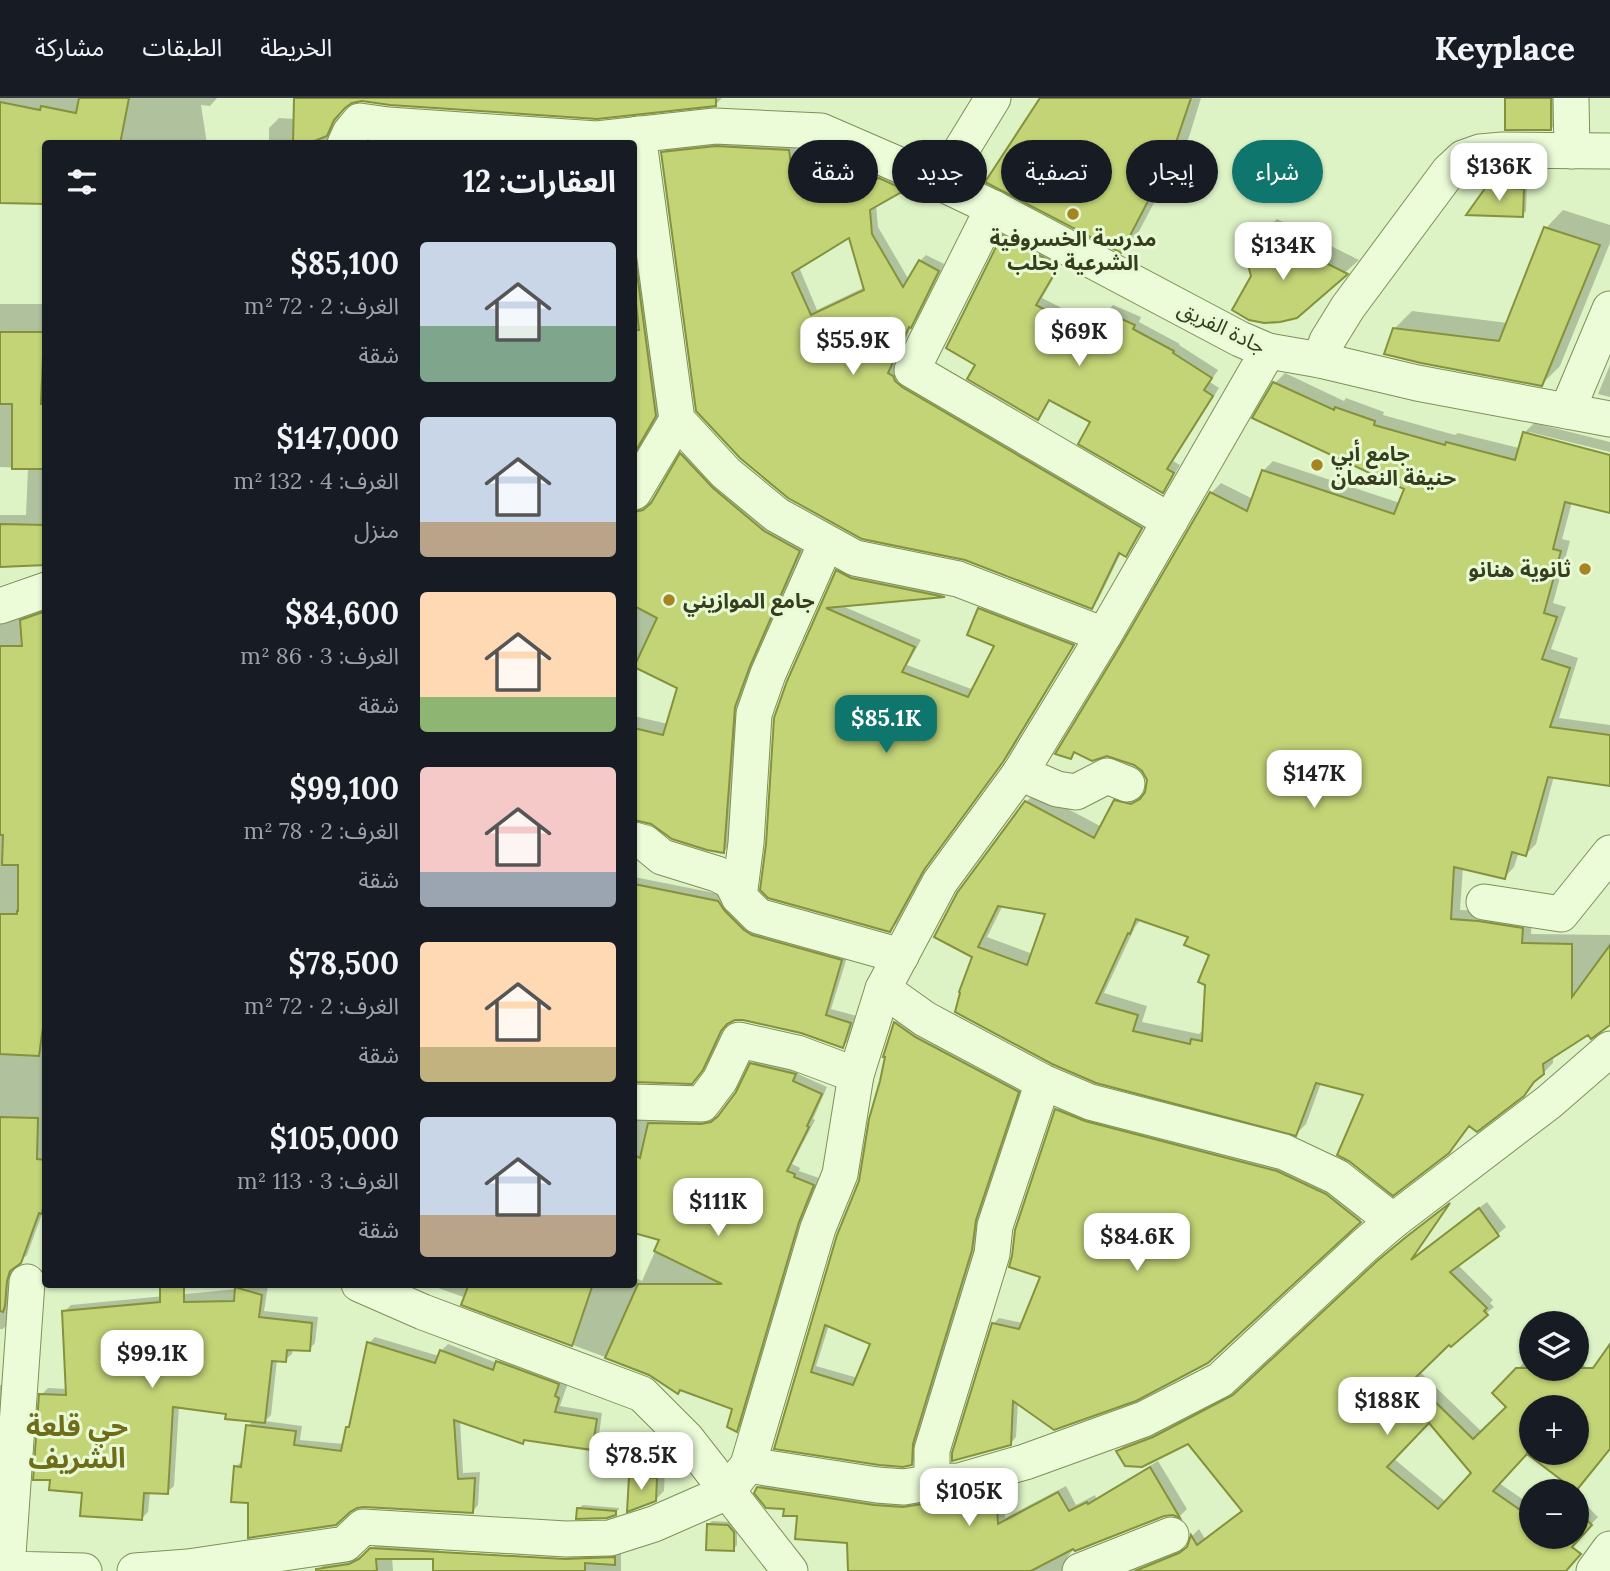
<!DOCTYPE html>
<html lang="ar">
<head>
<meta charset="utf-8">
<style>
  body { margin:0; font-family:Lora,"Noto Sans Arabic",serif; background:#20242c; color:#f1f3f6; direction:rtl; height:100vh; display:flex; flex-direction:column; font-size:26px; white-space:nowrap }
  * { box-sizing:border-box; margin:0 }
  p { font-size:23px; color:#9ea1a6 }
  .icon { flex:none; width:38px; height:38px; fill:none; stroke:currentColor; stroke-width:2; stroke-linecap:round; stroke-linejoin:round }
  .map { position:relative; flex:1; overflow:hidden; direction:ltr }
  .drawer { position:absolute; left:42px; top:42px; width:595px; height:1148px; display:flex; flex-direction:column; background:#171b24; border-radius:7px; box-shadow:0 2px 5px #0004; direction:rtl }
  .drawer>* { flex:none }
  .guide { position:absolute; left:658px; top:42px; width:665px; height:63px; direction:rtl; display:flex; gap:14px }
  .buttons { position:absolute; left:1519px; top:1213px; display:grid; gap:14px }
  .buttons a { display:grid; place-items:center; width:70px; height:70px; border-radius:50%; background:#171b24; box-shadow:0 2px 5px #0004; font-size:35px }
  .price { position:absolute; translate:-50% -60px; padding:0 16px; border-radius:14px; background:#fff; color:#222; font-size:23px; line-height:46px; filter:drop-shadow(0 2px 4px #0008) }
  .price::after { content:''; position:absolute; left:50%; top:42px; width:21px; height:16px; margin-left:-10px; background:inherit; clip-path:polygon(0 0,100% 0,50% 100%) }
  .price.active { background:#0f766e; color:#fff }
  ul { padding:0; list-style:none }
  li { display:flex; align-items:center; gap:21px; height:175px; padding:0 21px }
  li span { display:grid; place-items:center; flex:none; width:196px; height:140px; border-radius:7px; color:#555 }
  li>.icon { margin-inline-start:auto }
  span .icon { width:84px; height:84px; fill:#fffc; stroke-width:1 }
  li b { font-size:30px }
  h2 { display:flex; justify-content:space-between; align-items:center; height:84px; padding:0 21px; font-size:30px }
  .chip { padding:0 24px; border-radius:32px; background:#171b24; box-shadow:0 2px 5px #0004; font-size:24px; line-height:63px }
  .chip.active { background:#0f766e; color:#fff }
  header { display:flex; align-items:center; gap:42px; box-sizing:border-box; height:98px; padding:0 35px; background:#171b24; border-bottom:2px solid #363941 }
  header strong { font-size:33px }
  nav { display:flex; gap:38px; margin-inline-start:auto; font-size:24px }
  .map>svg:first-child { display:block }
  .shadow { fill:#0003; fill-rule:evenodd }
  .building { fill:#c3d477; stroke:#84923c; stroke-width:2; fill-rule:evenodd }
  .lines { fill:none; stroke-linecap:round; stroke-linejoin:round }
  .minor-casing { stroke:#7f9058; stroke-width:37 }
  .minor { stroke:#ecfcd9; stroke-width:35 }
  .poi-dot { fill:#a58522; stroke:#e8f9d5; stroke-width:2.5 }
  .labels { text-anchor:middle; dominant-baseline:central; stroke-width:6; stroke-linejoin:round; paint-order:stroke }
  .poi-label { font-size:21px; font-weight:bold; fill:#363e1e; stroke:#e8f9d5; text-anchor:start }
  .street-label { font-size:21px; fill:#363e1e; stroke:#e8f9d5 }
  .district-label { font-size:28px; font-weight:bold; fill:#6f6d19; stroke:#e8f9d5 }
</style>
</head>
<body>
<header>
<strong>Keyplace</strong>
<nav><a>الخريطة</a><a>الطبقات</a><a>مشاركة</a></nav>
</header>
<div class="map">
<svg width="1610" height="1473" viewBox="0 0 1610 1473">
  <rect width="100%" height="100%" fill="#ddf3c5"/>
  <!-- shadow -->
  <g class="shadow">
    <polygon points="0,0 217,0 210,8 201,7 207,46 46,46 46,109 42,109 42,104 0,103"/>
    <polygon points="296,0 722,0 716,6 362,1 349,5 341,15 336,26 337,46 269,46 269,30 279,20 295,21"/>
    <polygon points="1042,0 1201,0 1189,39 1138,135 1121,153"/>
    <polygon points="1506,0 1568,0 1569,13 1551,31"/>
    <polygon points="380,36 509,46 370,46"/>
    <path d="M723,42L795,46L797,60L831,66L838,59L882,77L910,85L904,91L876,107L878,129L909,182L920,163L926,157L944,166L917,221L913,225L894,268L1148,423L1132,450L1126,457L1121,455L1098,502L1091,509L965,460L663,55L669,48ZM850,137L865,189L817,212L799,169Z"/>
    <polygon points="634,75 665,307 634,359"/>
    <polygon points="1491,86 1527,88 1526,113 1522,117 1487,90"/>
    <polygon points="1563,112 1610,127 1610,145 1560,268 1542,286 1394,231 1412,213 1508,225 1546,130"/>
    <polygon points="1277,121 1359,162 1296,218 1252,178 1263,134"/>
    <polygon points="1010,131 1065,160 1042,200 1099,229 1106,214 1113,207 1141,219 1139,224 1180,246 1179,247 1218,272 1210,284 1219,290 1173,363 1180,367 1169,386 1162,393 1093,324 1051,301 1044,313 1037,320 977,266 1003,138"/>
    <polygon points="0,206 46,206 46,466 0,467 0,417 26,417 28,370 0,369"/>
    <polygon points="1610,267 1610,299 1598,296"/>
    <path d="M1285,275L1344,303L1346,300L1384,314L1383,317L1455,337L1458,335L1519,350L1524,335L1534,325L1610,344V354L1529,334V337L1610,358V413L1572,404L1562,441L1570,443L1553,505L1566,509L1551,551L1578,560L1559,620L1610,627V686L1554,678L1536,746L1526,756L1519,754L1514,769L1505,779L1463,769L1460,812L1489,813L1532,821L1531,836L1610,837V925L1588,935L1553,958V965L1523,996L1470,1027L1458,1043L1448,1054L1365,995L1321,985L1306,1026L1296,1036L962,894L1026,704L1036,694L1102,729L1115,703L1125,693L1142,697L1147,694L1149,682L1144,672L1135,666L1107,656L1076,653L1071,659L1123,548L1211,395L1221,385L1253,401L1263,373L1273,363L1400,405L1406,390L1255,319L1275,285ZM1003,807L1047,814L1033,856L987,839ZM1141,821L1190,838L1211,856L1203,932L1199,936L1142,924L1147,908L1104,895L1135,829Z"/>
    <polygon points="691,347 809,443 734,743 724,753 640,721 634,721 634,618 668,626 679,589 634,567 634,402 645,405 654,402 682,356"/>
    <polygon points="844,467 950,492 944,497 840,507 921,542 907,567 974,592 996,547 979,511 986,504 1079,540 1010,655 930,763 897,825 890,832 768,746 776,620 837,473"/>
    <polygon points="46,509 46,1005 44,1005 43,1055 46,1055 46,1105 27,1157 16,1167 13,1174 9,1224 3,1231 0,1231 0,520"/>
    <polygon points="634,779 725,797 848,856 831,911 857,918 850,941 843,948 802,934 744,921 733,921 727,924 709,963 691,984 634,982"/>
    <path d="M901,918L1024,987L918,1359L911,1366L776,1349L860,1084L887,958H885L895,924ZM829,1227L873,1245L858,1280L816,1268Z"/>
    <polygon points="759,959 801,970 798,976 827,989 813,1021 815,1022 792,1066 800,1070 799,1073 819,1080 805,1116 743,1326 736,1332 734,1310 650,1276 464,1206 466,1200 427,1186 634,1186 634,1179 642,1183 661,1140 634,1133 634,1016 709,1020 719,1018 738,995 752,966"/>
    <polygon points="1063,1006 1284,1068 1333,1091 1366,1117 1207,1264 1018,1304 1016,1339 1010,1346 993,1226 999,1220 1023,1225 1042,1178 1057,1012"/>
    <path d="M1451,1104L1413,1159L1487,1104L1506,1129L1498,1136L1458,1167L1493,1202L1490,1205L1494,1209L1449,1245L1419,1273L1482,1334L1509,1308L1495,1295L1531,1257V1270H1577V1261L1592,1275L1610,1249V1350L1568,1385L1566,1387L1572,1393H1558L1567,1384L1527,1354L1499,1385L1531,1407V1438H1577V1398L1598,1419L1548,1473H1126L1188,1449L1192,1438L1199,1431L1205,1441L1244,1412L1188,1344L1118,1353L1126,1345L1162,1332L1243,1290L1387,1156ZM1531,1309H1577V1354H1531ZM1429,1323L1473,1376L1446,1404L1393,1360Z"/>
    <polygon points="268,1188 264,1213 318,1219 315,1245 309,1251 293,1250 292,1256 285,1262 277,1262 271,1317 265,1323 302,1328 300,1342 344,1346 348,1330 351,1327 369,1245 375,1239 439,1258 441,1253 448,1246 497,1265 504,1257 569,1282 560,1308 602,1315 598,1344 591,1350 526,1340 522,1344 460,1322 463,1375 480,1374 478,1407 472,1414 250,1404 236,1369 242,1363 248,1328 254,1322 228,1314 179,1308 174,1388 167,1394 150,1394 148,1414 142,1420 84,1393 52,1381 41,1297 48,1290 67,1291 64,1214 71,1207"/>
    <polygon points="0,1287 5,1287 0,1360"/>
    <polygon points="1158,1363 1187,1411 1180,1418 1173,1415 1163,1417 1072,1453 1067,1460 1069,1473 864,1473 863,1444 799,1417 758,1390 766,1382 1003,1387 1005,1420 1066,1388 1076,1407 1095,1397 1096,1400"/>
    <polygon points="639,1371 665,1372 664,1393 655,1402 630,1380"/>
    <polygon points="583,1407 619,1410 619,1411 615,1415 579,1410"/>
    <polygon points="712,1423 732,1424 737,1430 737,1447 733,1451 708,1427"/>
    <path d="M379,1444L621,1453V1473H435V1459H392L393,1473H318L325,1465L357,1460L368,1454ZM439,1452L574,1460L573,1463L439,1455Z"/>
  </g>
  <!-- building -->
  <g class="building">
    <polygon points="79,0 129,0 120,46 46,46 46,106 0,105 0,4 40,12 41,8 76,15"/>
    <polygon points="294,0 716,0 716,8 597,21 390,7 362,3 352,5 345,10 334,22 327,38 307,46 293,46"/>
    <polygon points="1040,0 1191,0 1171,59 1121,155 985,84"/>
    <rect x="1505" y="0" width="46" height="32"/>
    <path d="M716,48L789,52L791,66L827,73L830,65L874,82L879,80L905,92L870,112L872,136L903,189L919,162L939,173L911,230L909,229L888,275L893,278L895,283L902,289L1142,430L1126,459L1119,455L1092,511L965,462L862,441L788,400L740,360L696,313L661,54ZM849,140L864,192L811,217L792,175Z"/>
    <polygon points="1486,89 1524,91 1523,119 1466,117"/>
    <polygon points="1544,129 1600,147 1542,288 1421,265 1384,256 1393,230 1499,243"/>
    <polygon points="1262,133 1348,176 1297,220 1280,224 1264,225 1249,222 1232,212 1251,178 1247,163"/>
    <polygon points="1002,137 1059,168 1036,207 1093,237 1104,213 1135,227 1133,231 1174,253 1173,255 1212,280 1204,292 1213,298 1167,371 1174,375 1163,395 1078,346 1090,324 1049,302 1038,322 967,281 975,267 946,250"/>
    <polygon points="634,152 656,318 634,356 634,232 639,232 634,188"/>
    <polygon points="0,234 44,234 41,306 46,306 46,371 12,371 12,306 0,306"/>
    <path d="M1273,284L1334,312L1335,309L1375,323L1374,327L1445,347L1446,344L1515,362L1523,334L1610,357V415L1565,404L1553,451L1561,453L1544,515L1557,519L1542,561L1570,570L1550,629L1610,637V688L1548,679L1526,758L1512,754L1505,781L1454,769L1451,821L1478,823L1523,830L1522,845L1572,846V899L1610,847V927L1591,941L1588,937L1543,966L1544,976L1534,984L1524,998L1477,1034L1469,1028L1449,1055L1393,1098L1349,1063L1337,1057L1363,997L1316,985L1296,1038L1096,985L1052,966L955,914L960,895L959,894L972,859L934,839L957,795L1025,703L1094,740L1114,702L1131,706L1140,701L1145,694L1147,682L1142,673L1134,667L1107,658L1092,663L1074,654L1071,661L1055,656L1121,547L1210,394L1247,413L1262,372L1394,416L1404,391L1252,320ZM998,808L1045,816L1027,867L978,849ZM1136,821L1188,839L1184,847L1209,857L1198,884L1205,887L1202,943L1191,941L1190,946L1133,933L1138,917L1096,905L1128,835L1130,836Z"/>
    <polygon points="680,355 713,390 764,433 800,453 750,568 735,609 724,755 707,752 672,741 651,726 634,722 634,630 663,637 677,590 634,569 657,520 634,508 634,414 643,412 651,405"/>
    <polygon points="0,426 46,427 46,467 0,469"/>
    <polygon points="836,472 851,480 945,499 826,510 915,549 902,574 968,599 994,548 967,537 978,510 1074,547 1003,664 924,772 890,834 768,800 760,792 766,746 774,620 787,583"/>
    <polygon points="46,513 46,908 39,958 0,956 0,816 17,816 17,813 18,813 18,767 2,767 3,737 0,737 0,548 22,548 20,522"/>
    <polygon points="634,786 718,803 725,813 744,832 752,837 842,862 826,917 851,925 843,950 801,935 743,922 735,922 727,926 721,933 703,972 692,986 634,984"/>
    <path d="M894,924L915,939L1019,994L976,1122L972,1152L913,1346L912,1367L903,1369L879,1367L774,1351L837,1137L859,1083L869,1021L880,983L885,959H883ZM825,1227L870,1246L853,1287L811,1274Z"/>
    <polygon points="750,965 796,976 793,983 822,996 807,1028 809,1029 787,1073 795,1076 794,1079 814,1087 799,1124 737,1334 727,1329 732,1311 680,1292 678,1296 649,1277 605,1260 638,1186 722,1186 654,1153 659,1142 634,1135 634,1057 640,1060 648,1025 701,1026 711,1024 718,1018 736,994"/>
    <polygon points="1055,1011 1085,1023 1277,1073 1326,1096 1361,1124 1208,1265 1136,1303 1054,1332 1013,1303 1011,1347 952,1363 952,1355 992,1225 1019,1231 1040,1179 1009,1169 1012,1158 1015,1132"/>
    <polygon points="0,1019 38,1020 37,1061 46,1062 46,1092 42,1116 39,1115 21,1165 10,1173 7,1183 5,1208 3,1214 0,1213"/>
    <path d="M1450,1105L1411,1162L1479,1110L1499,1138L1450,1174L1487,1210L1484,1213L1488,1217L1451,1249L1449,1247L1413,1282L1473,1341L1506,1309L1492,1295L1516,1270H1593L1610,1246V1351L1576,1393L1527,1356L1493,1393L1529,1418L1531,1417V1438H1577V1413L1592,1427L1572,1449L1581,1456L1566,1473H1135L1179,1455L1187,1449L1191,1437L1197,1447L1242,1413L1188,1346L1142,1369L1125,1368L1116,1353L1153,1339L1233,1297L1377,1163L1406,1139ZM1531,1309H1577V1354H1528L1531,1351ZM1429,1325L1471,1375L1438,1411L1387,1369Z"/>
    <polygon points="160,1186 184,1186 184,1204 234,1203 235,1189 262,1197 259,1219 312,1225 310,1253 287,1252 286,1264 272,1263 265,1325 225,1321 226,1316 173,1309 168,1396 144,1395 142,1422 80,1418 82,1395 49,1392 50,1382 33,1382 39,1296 66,1297 62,1213 160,1204"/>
    <polygon points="469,1186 593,1186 572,1248 461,1207"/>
    <polygon points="367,1244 435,1265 440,1252 493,1272 496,1263 559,1286 555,1298 559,1300 555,1314 597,1321 592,1352 524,1342 523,1346 454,1322 458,1381 475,1380 473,1415 364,1409 357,1410 350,1414 336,1427 248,1440 248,1405 231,1404 234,1368 241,1369 246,1327 296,1333 294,1347 341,1353 346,1329 349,1329"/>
    <polygon points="1150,1369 1180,1420 1173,1417 1164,1418 1075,1453 1073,1451 1031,1473 848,1473 847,1445 795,1441 797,1418 783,1418 784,1411 766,1410 754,1395 757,1389 874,1407 903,1409 936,1404 964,1402 996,1393 998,1426 1058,1394 1069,1413 1087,1404 1088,1406"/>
    <polygon points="629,1379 657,1380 656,1403 627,1414"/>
    <polygon points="577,1410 616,1413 616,1417 607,1420 576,1421"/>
    <polygon points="707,1426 728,1427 734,1434 734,1453 706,1452"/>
    <polygon points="370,1450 565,1461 615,1459 615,1467 585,1465 585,1473 433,1473 433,1461 376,1461 377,1473 316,1473 316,1471 349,1466 359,1461"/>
  </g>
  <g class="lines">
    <defs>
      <g id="minor">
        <polyline points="1571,0 1572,53"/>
        <polyline points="638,36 677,322 726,375 777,417 855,460 958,481 1104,537"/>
        <polyline points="345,46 350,35 360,23 388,27 597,41 715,28 821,33 941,85 993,110 1240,241 1268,253 1320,262 1417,285 1610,321"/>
        <polyline points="941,85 993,0"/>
        <polyline points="993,110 912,272 1170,423"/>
        <polyline points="1320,262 1327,243 1348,209 1449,73 1463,60 1480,54 1503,52 1610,53"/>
        <polyline points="1567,313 1610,211"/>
        <polyline points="634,394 677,322"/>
        <polyline points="0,508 46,492"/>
        <polyline points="1020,675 1057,691 1076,694 1107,678 1127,686"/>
        <polyline points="634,742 645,745 662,759 717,776 731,783 739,799 758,818 901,858"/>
        <polyline points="739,799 746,745 754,616 768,576 826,445"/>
        <polyline points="1484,804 1561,816 1610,755"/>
        <polyline points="883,891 925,921 1043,984 1090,1004 1284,1054 1337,1079 1393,1123"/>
        <polyline points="634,1004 702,1006 720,982 739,942 797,955 856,977"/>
        <polyline points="27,1184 7,1471 84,1473"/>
        <polyline points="359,1186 423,1214 642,1296 686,1340 790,1473"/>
        <polyline points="748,1367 877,1387 904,1389 934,1384 959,1383 1025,1364 1144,1321 1220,1282 1364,1148 1393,1123 1549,1004 1610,951"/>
        <polyline points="934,1384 932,1376 932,1352 992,1156 995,1128 1043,984"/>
        <polyline points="135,1473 188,1469 345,1446 363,1429 566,1441 610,1440 654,1426 727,1394 748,1367 818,1130 840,1076 856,977 883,891 940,784 1020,675 1104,537 1268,253"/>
        <polyline points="1080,1473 1171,1437"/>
        <polyline points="1594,1473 1610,1451"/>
      </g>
    </defs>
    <!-- minor casing -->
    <use href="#minor" class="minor-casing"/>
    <!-- minor -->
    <use href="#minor" class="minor"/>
  </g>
  <!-- markers -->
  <g class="poi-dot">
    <circle cx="1073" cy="116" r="7"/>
    <circle cx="1317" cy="367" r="7"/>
    <circle cx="1585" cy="471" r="7"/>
    <circle cx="669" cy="502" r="7"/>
  </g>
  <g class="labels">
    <!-- poi labels -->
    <g class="poi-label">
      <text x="1073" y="140" text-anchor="middle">مدرسة الخسروفية<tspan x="1073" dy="24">الشرعية بحلب</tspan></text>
      <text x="1331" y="355">جامع أبي<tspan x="1331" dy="24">حنيفة النعمان</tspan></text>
      <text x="1571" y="471" text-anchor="end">ثانوية هنانو</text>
      <text x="683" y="502">جامع الموازيني</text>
    </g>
    <!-- street labels -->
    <g class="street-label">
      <text transform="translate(1222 229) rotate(26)">جادة الفريق</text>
    </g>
    <!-- district labels -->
    <g class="district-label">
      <text x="77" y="1328">حي قلعة<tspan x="77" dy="32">الشريف</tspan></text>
    </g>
  </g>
</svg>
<div class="buttons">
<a><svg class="icon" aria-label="layers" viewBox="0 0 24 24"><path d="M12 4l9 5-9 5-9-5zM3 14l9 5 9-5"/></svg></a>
<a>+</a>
<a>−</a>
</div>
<b class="price" style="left:1499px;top:105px">$136K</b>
<b class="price" style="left:1283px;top:184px">$134K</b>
<b class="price" style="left:1079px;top:270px">$69K</b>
<b class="price" style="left:853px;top:279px">$55.9K</b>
<b class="price active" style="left:886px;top:657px">$85.1K</b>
<b class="price" style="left:1314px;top:712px">$147K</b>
<b class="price" style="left:718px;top:1140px">$111K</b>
<b class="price" style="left:1137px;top:1175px">$84.6K</b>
<b class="price" style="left:152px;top:1292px">$99.1K</b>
<b class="price" style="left:1387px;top:1339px">$188K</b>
<b class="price" style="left:641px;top:1394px">$78.5K</b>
<b class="price" style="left:969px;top:1430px">$105K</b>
<div class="guide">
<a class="chip active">شراء</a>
<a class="chip">إيجار</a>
<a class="chip">تصفية</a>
<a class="chip">جديد</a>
<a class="chip">شقة</a>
</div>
<section class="drawer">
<h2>العقارات: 12<svg class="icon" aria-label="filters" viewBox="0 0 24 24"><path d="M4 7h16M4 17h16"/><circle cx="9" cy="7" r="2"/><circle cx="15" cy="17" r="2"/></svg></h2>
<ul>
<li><span style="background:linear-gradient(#c9d6e8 60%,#7fa58c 0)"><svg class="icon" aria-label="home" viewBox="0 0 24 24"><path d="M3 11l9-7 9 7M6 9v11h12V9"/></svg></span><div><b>$85,100</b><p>الغرف: 2 · 72 m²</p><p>شقة</p></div></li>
<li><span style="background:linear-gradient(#c9d6e8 75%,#b9a48a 0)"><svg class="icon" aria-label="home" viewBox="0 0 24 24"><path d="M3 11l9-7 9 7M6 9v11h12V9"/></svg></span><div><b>$147,000</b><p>الغرف: 4 · 132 m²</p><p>منزل</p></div></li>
<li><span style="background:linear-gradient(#ffd9b3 75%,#8fb573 0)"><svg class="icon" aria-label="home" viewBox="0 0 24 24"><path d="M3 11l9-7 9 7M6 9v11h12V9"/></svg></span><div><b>$84,600</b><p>الغرف: 3 · 86 m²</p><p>شقة</p></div></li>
<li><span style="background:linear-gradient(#f6c9c9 75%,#9aa5b1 0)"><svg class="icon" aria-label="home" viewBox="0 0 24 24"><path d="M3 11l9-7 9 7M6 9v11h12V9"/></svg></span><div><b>$99,100</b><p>الغرف: 2 · 78 m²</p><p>شقة</p></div></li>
<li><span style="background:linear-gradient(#ffd9b3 75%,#c2b280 0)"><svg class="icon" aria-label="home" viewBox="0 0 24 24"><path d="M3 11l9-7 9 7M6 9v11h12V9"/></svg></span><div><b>$78,500</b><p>الغرف: 2 · 72 m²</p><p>شقة</p></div></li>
<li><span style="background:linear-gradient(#c9d6e8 70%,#b9a48a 0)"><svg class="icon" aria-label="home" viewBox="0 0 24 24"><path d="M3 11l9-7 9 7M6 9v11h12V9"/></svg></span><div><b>$105,000</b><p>الغرف: 3 · 113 m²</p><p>شقة</p></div></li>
</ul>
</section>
</div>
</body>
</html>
